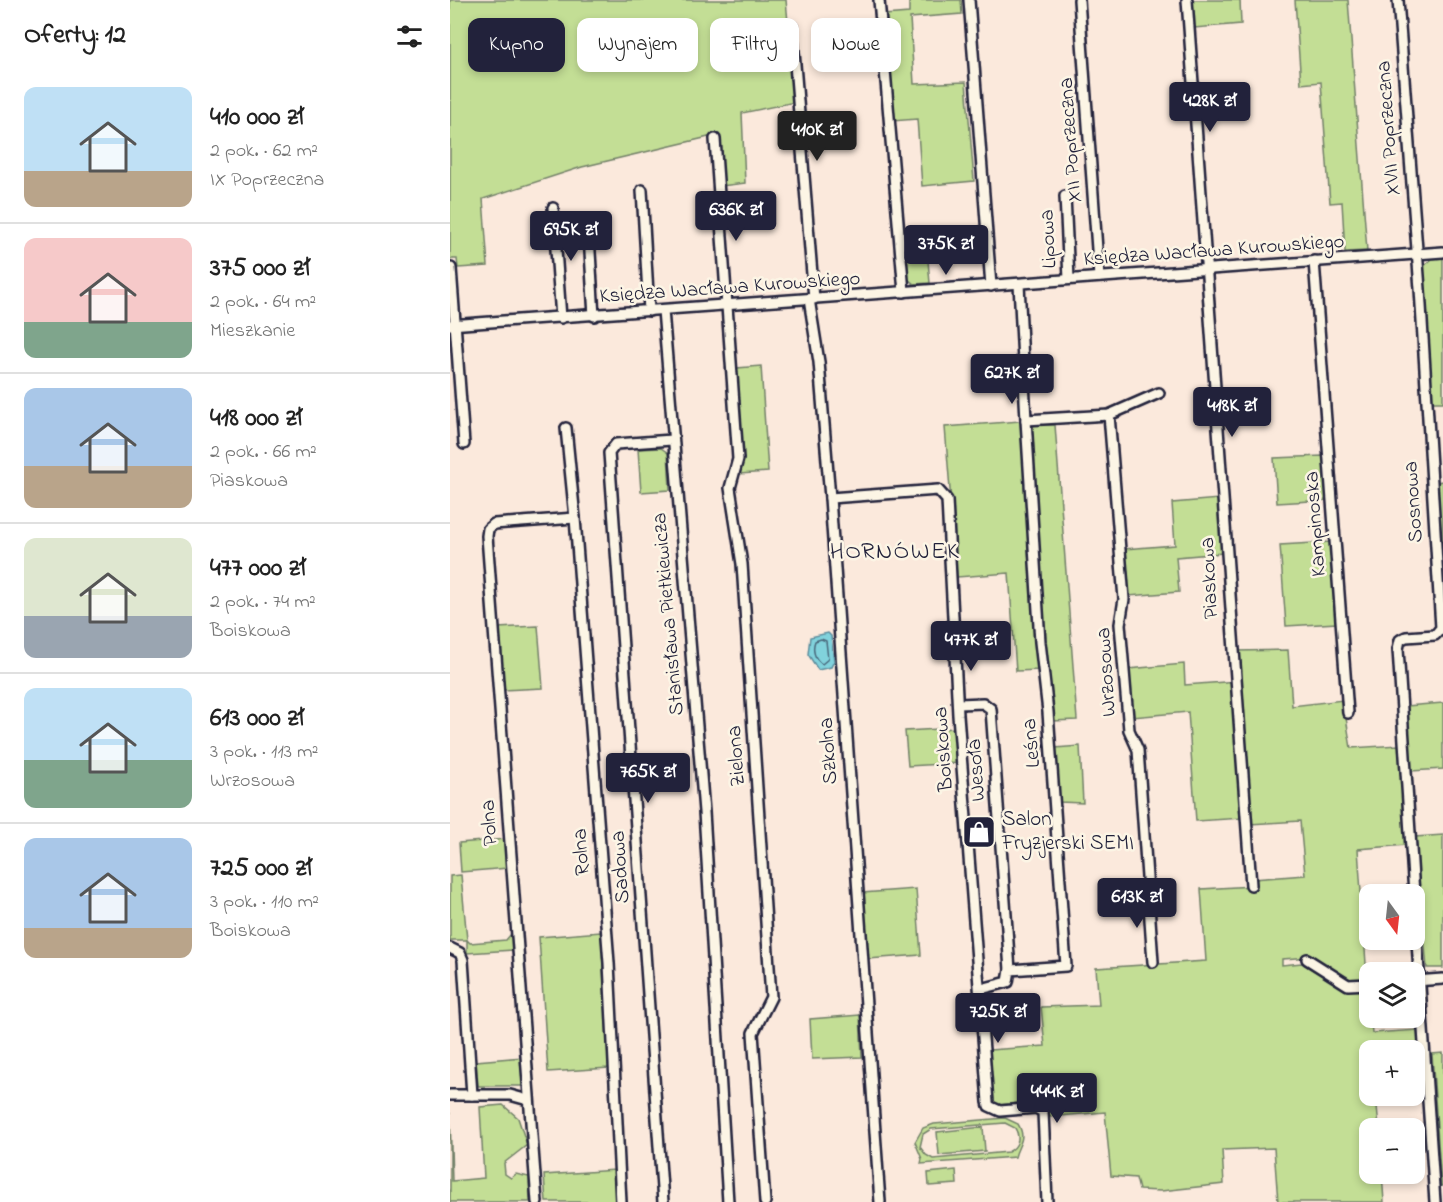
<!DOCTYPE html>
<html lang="pl">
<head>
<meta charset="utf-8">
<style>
  body { margin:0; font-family:"Indie Flower",sans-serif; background:#f2f2f2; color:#222; height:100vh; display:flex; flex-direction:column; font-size:22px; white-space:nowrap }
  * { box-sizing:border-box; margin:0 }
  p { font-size:20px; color:#767676 }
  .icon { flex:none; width:33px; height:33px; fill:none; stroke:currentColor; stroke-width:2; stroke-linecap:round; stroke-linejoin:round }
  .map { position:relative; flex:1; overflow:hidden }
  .drawer { display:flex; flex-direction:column; background:#fff; width:450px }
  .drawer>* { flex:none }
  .hud { position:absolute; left:18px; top:18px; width:570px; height:54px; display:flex; gap:12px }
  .needle { width:39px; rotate:165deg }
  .fabs { position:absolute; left:909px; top:884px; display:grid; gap:12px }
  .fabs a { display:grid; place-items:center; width:66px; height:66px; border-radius:12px; background:#fff; box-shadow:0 3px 9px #0003; font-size:30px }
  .price { position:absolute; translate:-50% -51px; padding:0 14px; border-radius:6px; background:#22223b; color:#fff; font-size:20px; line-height:39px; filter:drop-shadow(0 2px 3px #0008) }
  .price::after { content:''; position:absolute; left:50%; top:36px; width:18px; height:14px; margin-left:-9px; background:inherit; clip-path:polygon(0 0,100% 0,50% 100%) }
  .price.active { background:#222; color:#fff }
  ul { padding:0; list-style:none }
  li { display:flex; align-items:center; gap:18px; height:150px; padding:0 24px }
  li+li { border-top:2px solid #e0e0e0 }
  li span { display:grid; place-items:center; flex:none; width:168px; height:120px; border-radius:12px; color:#555 }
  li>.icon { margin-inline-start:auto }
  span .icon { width:72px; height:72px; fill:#fffc; stroke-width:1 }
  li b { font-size:26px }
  h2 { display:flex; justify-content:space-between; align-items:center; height:72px; padding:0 24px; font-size:26px }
  .pill { padding:0 21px; border-radius:12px; background:#fff; box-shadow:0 3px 9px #0003; font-size:21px; line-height:54px }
  .pill.active { background:#22223b; color:#fff }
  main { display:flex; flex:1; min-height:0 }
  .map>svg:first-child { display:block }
  .green { fill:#c3de95; stroke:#728068; stroke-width:1.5; fill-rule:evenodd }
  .water { fill:#81d2dc; stroke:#5b8c9c; stroke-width:1.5 }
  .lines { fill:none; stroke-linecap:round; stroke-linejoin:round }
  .shore { stroke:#48687b; stroke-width:1.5 }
  .street-casing { stroke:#22223b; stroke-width:14 }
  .street { stroke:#fcf5e5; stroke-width:9 }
  .labels { text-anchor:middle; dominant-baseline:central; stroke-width:5; stroke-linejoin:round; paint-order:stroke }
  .street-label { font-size:21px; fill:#22223b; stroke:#fcf5e5 }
  .poi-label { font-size:21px; fill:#22223b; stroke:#fcf5e5; text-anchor:start }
  .quarter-label { font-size:24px; letter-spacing:1.5px; fill:#22223b; stroke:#fcf5e5 }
</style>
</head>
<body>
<main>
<section class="drawer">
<h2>Oferty: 12<svg class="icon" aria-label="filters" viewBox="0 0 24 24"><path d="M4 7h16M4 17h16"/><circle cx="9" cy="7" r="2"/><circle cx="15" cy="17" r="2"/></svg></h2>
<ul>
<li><span style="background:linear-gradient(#bfe0f5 70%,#b9a48a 0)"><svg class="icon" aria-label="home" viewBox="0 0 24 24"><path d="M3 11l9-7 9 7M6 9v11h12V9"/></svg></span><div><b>410 000 zł</b><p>2 pok. · 62 m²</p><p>IX Poprzeczna</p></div></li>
<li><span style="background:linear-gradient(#f6c9c9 70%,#7fa58c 0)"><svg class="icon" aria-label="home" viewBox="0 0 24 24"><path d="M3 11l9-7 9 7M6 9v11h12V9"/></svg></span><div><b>375 000 zł</b><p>2 pok. · 64 m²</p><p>Mieszkanie</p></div></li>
<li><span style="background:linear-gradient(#a9c7e8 65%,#b9a48a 0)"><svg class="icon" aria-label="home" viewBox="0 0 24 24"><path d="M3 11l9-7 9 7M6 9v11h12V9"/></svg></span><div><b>418 000 zł</b><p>2 pok. · 66 m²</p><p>Piaskowa</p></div></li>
<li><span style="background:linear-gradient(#dfe7d0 65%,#9aa5b1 0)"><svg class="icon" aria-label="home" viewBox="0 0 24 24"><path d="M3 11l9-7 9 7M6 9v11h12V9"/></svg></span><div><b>477 000 zł</b><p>2 pok. · 74 m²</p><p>Boiskowa</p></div></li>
<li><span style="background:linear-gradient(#bfe0f5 60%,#7fa58c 0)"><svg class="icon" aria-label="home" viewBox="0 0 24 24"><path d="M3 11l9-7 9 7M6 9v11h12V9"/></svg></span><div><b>613 000 zł</b><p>3 pok. · 113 m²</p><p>Wrzosowa</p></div></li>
<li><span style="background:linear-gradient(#a9c7e8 75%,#b9a48a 0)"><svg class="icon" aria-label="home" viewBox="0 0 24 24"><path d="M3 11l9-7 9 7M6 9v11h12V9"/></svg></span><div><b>725 000 zł</b><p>3 pok. · 110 m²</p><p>Boiskowa</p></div></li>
</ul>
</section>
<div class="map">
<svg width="993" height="1202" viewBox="0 0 993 1202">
  <rect width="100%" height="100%" fill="#fbe9dc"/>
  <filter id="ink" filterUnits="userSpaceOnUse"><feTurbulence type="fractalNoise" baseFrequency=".0167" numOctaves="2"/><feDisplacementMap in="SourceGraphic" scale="12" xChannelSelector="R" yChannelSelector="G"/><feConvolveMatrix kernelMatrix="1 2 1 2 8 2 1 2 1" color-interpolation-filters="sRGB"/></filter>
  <g filter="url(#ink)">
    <!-- green -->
    <g class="green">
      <polygon points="0,0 336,0 345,102 292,113 295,183 271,186 267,135 132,167 33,199 38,266 8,268 7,259 0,259"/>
      <polygon points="459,0 511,0 512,14 460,18 464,84 516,82 524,181 472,186 467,119 442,121 434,15 459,13"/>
      <polygon points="742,0 790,0 791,24 744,28"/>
      <polygon points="845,0 898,0 917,251 895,252 892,202 880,203 871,82 851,84"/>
      <polygon points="477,250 480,283 464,284 458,279 455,251"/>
      <polygon points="993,258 993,402 980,402 972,268 982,259"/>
      <polygon points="311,366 318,472 289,474 292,447 287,368"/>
      <polygon points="570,421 590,670 566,671 559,573 507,577 495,427"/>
      <polygon points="584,425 605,425 627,720 602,721 594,641 581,432"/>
      <polygon points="211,448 218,453 220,490 191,492 188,449"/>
      <polygon points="873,456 878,500 827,503 824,458"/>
      <polygon points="993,481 993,547 992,547 987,482"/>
      <polygon points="769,499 773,553 726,557 729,592 678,596 674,549 725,545 722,503"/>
      <polygon points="881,542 887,623 836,626 830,545"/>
      <polygon points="88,626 93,688 53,690 48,628"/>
      <polygon points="838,650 842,706 893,700 901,748 949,745 956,845 908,849 917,978 896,979 862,957 832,959 832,965 852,963 894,989 918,986 922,1033 968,1030 971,1073 965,1073 964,1050 920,1050 920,1095 926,1095 929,1128 920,1128 920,1173 932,1173 934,1202 828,1202 824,1148 772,1150 774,1184 711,1191 689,1190 686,1178 661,1176 655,1112 599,1117 598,1100 548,1105 542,1100 539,1050 595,1046 591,1007 649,1005 646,968 756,961 751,889 803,886 803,879 855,875 850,821 799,824 793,818 746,821 738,712 682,717 678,669 734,664 735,685 788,681 786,651"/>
      <polygon points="993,703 993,769 961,771 956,706"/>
      <polygon points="506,728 509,763 458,766 455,731"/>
      <polygon points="630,746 633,803 609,802 605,748"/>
      <polygon points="993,835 993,968 977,968 965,837"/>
      <polygon points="56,839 58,868 11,872 9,843"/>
      <polygon points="11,875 17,940 20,943 56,940 61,934 63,950 17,953 17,940 0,940 0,876"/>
      <polygon points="466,889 471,955 418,959 412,893"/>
      <polygon points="151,932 159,1068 98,1072 89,937"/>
      <polygon points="410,1015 412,1057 362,1059 360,1019"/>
      <polygon points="993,1053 993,1186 991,1186 982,1054"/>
      <polygon points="73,1057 76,1086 28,1086 26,1061"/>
      <polygon points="53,1105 68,1118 77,1145 54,1163 55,1174 61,1178 66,1174 79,1177 80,1202 0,1202 0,1113 2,1181 34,1178 30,1107"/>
      <path d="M555,1118L568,1124C577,1139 568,1144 565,1157L471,1164L472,1159L465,1142L473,1128L484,1124ZM555,1123L565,1128C571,1138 568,1147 558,1152L483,1159L476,1155L470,1147L473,1134L481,1129Z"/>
      <polygon points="533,1127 535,1151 489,1155 487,1132"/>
      <polygon points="165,1170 167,1202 96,1202 94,1175"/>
      <polygon points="506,1170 507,1184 479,1186 478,1173"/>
    </g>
    <!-- water -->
    <polygon class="water" points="378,633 381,636 384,661 381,667 368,670 358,654 360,637"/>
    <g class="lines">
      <!-- shore -->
      <path class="shore" d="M371,639L376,641L378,659L372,664C364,659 362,649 365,641Z"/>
      <defs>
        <g id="street">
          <polyline points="429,0 454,292"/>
          <polyline points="519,0 541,286"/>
          <polyline points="629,0 649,277"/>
          <polyline points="737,0 801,885"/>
          <polyline points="948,0 970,289 991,628 985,635 956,637 950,640 948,649 964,894"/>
          <polyline points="342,27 364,299"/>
          <polyline points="265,139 288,459 280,488 292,564 321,997 303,1033 315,1202"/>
          <polyline points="192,190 199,311"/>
          <polyline points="615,196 619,279"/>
          <polyline points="103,208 111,318"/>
          <polyline points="138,220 144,316"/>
          <polyline points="864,261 898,713"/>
          <polyline points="1,268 14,444"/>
          <polyline points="569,284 576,420 659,415 709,393"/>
          <polyline points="359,299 369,362 380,498 430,1202"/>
          <polyline points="213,310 254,812 278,1202"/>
          <polyline points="0,325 993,252"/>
          <polyline points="659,415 674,599 670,624 679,730 688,750 703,962"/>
          <polyline points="116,428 125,518 159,963 171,1202"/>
          <polyline points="380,498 488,490 497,500 508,715 538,1102 539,1106 550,1111 586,1108 593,1112 597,1202"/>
          <polyline points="509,704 533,703 541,709 560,970"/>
          <polyline points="964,899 985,1202"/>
          <polyline points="0,948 10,953 13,960 22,1095"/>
          <polyline points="857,959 898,985 920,984"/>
          <polyline points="965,981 993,979"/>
          <polyline points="531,989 558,982 560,970 616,966 598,712 590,642 576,420"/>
          <polyline points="0,1095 60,1095 78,1100"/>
          <polyline points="87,1202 37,536 38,529 44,524 125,518"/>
          <polyline points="213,1202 159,453 166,444 222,440"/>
        </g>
      </defs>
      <!-- street casing -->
      <use href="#street" class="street-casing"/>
      <!-- street -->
      <use href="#street" class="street"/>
    </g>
  </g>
  <!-- icons -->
  <defs>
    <symbol id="shop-square" viewBox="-11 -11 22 22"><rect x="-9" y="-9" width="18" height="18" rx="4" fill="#22223b" stroke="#fcf5e5"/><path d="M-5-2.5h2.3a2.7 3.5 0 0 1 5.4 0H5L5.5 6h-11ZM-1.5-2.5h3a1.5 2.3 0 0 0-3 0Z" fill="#fff"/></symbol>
  </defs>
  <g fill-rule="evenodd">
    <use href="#shop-square" x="510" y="813" width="38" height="38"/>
  </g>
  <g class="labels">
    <!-- street labels -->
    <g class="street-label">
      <text transform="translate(939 128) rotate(-94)">XVII Poprzeczna</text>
      <text transform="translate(621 140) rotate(-94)">XII Poprzeczna</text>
      <text transform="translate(599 239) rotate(-93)">Lipowa</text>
      <text transform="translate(764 251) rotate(-4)">Księdza Wacława Kurowskiego</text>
      <text transform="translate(280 288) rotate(-4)">Księdza Wacława Kurowskiego</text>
      <text transform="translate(964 502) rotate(-94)">Sosnowa</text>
      <text transform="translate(866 524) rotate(-94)">Kampinoska</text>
      <text transform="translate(760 578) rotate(-93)">Piaskowa</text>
      <text transform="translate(219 614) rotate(-95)">Stanisława Pietkiewicza</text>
      <text transform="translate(657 672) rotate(-94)">Wrzosowa</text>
      <text transform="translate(582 743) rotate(-95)">Leśna</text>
      <text transform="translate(494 749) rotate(-94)">Boiskowa</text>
      <text transform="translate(379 751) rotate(-94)">Szkolna</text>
      <text transform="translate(287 756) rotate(-94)">Zielona</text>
      <text transform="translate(527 770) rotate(-94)">Wesoła</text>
      <text transform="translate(40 823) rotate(-94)">Polna</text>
      <text transform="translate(132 852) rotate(-94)">Rolna</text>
      <text transform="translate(171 867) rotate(-94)">Sadowa</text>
    </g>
    <!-- poi labels -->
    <g class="poi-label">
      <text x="552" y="820">Salon<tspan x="552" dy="24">Fryzjerski SEMI</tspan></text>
    </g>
    <!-- quarter labels -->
    <g class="quarter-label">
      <text x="445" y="552">HORNÓWEK</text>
    </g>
  </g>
</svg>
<div class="fabs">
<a><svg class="needle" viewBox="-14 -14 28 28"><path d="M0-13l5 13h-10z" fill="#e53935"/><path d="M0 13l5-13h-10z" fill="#767676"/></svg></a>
<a><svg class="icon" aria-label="layers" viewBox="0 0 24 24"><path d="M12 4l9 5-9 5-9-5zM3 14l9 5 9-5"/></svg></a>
<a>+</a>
<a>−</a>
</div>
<b class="price" style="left:760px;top:133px">428K zł</b>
<b class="price active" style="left:367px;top:162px">410K zł</b>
<b class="price" style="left:286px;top:242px">636K zł</b>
<b class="price" style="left:121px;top:262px">695K zł</b>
<b class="price" style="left:496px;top:276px">375K zł</b>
<b class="price" style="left:562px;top:405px">627K zł</b>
<b class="price" style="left:782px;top:438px">418K zł</b>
<b class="price" style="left:521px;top:672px">477K zł</b>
<b class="price" style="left:198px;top:804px">765K zł</b>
<b class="price" style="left:687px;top:929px">613K zł</b>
<b class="price" style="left:548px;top:1044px">725K zł</b>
<b class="price" style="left:607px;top:1124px">444K zł</b>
<div class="hud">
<a class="pill active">Kupno</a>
<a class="pill">Wynajem</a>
<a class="pill">Filtry</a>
<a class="pill">Nowe</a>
</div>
</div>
</main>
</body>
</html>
